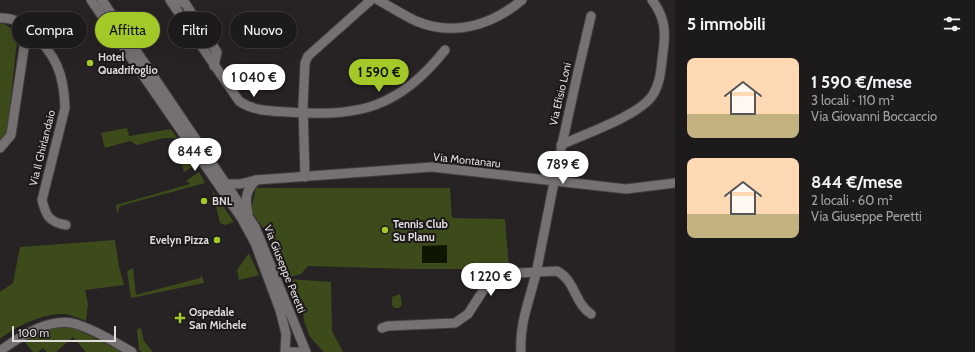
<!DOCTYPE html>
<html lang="it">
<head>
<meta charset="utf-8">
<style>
  body { margin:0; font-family:Cabin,sans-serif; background:#252324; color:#f1f3f6; height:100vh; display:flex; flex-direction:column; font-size:15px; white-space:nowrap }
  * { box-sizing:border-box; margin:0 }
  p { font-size:13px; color:#a0a1a3 }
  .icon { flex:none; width:22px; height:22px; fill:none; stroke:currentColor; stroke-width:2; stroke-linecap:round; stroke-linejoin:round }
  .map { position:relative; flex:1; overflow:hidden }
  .details { display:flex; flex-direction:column; background:#1d1a1b; width:300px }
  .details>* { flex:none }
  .hud { position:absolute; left:12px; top:12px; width:380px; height:36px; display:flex; gap:8px }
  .scale { position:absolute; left:12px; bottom:10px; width:104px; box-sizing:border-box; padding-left:4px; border:2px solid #dfdcdd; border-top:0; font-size:11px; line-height:14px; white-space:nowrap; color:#dfdcdd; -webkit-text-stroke:3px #1d191b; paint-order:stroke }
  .price { position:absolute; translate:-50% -34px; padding:0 9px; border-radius:14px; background:#fff; color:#222; font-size:13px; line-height:26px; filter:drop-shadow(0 1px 2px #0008) }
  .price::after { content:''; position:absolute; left:50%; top:24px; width:12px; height:9px; margin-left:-6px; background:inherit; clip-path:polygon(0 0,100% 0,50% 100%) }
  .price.selected { background:#a2c928; color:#111 }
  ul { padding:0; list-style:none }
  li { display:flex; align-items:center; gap:12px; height:100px; padding:0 12px }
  li span { display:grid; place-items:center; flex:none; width:112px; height:80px; border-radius:8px; color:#555 }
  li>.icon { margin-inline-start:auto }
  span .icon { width:48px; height:48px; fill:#fffc; stroke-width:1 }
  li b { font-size:17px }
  h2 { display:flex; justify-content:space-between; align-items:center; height:48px; padding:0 12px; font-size:17px }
  .tag { padding:0 14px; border-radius:18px; background:#1d1a1b; box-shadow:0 4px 16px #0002,0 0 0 1px #3b383a; font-size:14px; line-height:36px }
  .tag.selected { background:#a2c928; color:#111 }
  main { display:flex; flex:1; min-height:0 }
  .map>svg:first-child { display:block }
  .green { fill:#3d4b1a }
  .water { fill:#0f1600 }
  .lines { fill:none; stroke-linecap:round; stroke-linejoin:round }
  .minor-casing { stroke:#423e3f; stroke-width:11 }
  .minor { stroke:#757072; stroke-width:9 }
  .poi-dot { fill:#a2c928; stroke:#1d191b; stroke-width:1.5 }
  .labels { text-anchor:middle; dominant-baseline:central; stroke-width:4; stroke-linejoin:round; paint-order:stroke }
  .poi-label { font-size:11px; font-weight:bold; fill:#dfdcdd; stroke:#1d191b; text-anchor:start }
  .street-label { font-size:11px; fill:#dfdcdd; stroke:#1d191b }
</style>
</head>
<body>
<main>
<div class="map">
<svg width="675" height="352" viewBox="0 0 675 352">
  <rect width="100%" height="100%" fill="#272224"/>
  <!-- green -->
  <g class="green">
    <path d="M0,23C11,25 14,31 17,41L7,133L0,142Z"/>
    <polygon points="127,128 129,136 171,129 177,138 164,138 137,145 130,141 105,148 101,133"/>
    <polygon points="180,144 195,165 184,172 177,147"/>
    <polygon points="199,172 205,183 120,206 117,214 116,205 190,184 186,181"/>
    <polygon points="256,188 450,188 452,218 505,219 509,269 411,269 308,266 301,274 286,278 272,241 251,211"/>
    <polygon points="212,190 234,222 225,225 220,223"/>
    <path d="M115,240L119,267L124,285L85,290L88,304L86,321C79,318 70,314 62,314C44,313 14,327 0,339V292L13,283L20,247Z"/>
    <polygon points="249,253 259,275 239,280 237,270"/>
    <polygon points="133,268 136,295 200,278 202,275 204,283 131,298 127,271"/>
    <polygon points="289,279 331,282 332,331 343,352 324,352 310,337 304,321 302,300"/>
    <polygon points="400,294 402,305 399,308 394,308 392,305 392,297"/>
    <polygon points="52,327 69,327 74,328 123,352 86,352 73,337 56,352 47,352 43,348 38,352 33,352 24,341"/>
    <polygon points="141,328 144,341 153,352 142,352 139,350 137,329"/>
  </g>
  <!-- water -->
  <polygon class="water" points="447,245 447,263 422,263 422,246"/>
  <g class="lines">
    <defs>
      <g id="minor">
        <polyline points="91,0 242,219 255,243 280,310 286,334 285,352"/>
        <polyline points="102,0 255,227 306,352"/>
        <path d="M170,0L239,101C253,111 270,111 288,112C359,118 400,107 445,50"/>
        <path d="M378,0C391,7 403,15 416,21C454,37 492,25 522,0"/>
        <polyline points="171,1 185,3 217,52 214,66"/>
        <path d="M0,18C13,17 21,23 30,31C56,54 64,74 65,108L42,200C46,216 49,222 66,225"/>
        <path d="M561,145C584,134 638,116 652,96C661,83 661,67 663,52C666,32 665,17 652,0"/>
        <polyline points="0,148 11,135 27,28"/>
        <polyline points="305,177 303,105 305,63 308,56 371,0"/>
        <polyline points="227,184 240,184 256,180 432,167 626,189 675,183"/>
        <path d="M248,213C245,200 245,191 256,180"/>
        <path d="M382,328L388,326L455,323L468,314L486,286L498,274L557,271C575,280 575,304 591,314"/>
        <path d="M0,351C19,337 51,316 76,324C96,330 114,342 132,352"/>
        <polyline points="291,352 299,352"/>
        <path d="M521,352C519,322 531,297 537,269C553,184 571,100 591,16"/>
      </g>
    </defs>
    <!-- minor casing -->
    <use href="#minor" class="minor-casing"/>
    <!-- minor -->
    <use href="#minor" class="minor"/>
  </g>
  <!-- markers -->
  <g class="poi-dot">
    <circle cx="90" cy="63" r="4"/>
    <circle cx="204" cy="201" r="4"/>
    <circle cx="385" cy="230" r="4"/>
    <circle cx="217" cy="240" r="4"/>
    <path d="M178 312h4v4h4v4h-4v4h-4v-4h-4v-4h4z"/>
  </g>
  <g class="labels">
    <!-- poi labels -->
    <g class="poi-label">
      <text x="98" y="57">Hotel<tspan x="98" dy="13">Quadrifoglio</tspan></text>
      <text x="212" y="201">BNL</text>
      <text x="393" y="224">Tennis Club<tspan x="393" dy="13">Su Planu</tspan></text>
      <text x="209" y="240" text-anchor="end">Evelyn Pizza</text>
      <text x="189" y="312">Ospedale<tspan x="189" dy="13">San Michele</tspan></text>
    </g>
    <!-- street labels -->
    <g class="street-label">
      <text transform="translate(560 94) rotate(-77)">Via Efisio Loni</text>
      <text transform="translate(42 148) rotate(-76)">Via Il Ghirlandaio</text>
      <text transform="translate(467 160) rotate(6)">Via Montanaru</text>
      <text transform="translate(285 269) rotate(68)">Via Giuseppe Peretti</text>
    </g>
  </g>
</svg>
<div class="scale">100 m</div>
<b class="price selected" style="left:379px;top:93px">1 590 €</b>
<b class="price" style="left:254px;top:98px">1 040 €</b>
<b class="price" style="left:195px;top:172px">844 €</b>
<b class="price" style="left:563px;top:185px">789 €</b>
<b class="price" style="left:491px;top:297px">1 220 €</b>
<div class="hud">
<a class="tag">Compra</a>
<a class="tag selected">Affitta</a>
<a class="tag">Filtri</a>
<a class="tag">Nuovo</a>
</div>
</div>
<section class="details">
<h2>5 immobili<svg class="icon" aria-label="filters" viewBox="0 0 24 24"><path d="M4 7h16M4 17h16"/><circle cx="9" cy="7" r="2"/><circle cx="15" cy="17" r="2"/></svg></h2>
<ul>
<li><span style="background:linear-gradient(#ffd9b3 70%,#c2b280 0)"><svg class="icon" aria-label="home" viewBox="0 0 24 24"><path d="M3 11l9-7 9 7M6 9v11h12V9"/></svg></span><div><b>1 590 €/mese</b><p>3 locali · 110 m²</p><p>Via Giovanni Boccaccio</p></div></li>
<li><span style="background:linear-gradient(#ffd9b3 70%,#c2b280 0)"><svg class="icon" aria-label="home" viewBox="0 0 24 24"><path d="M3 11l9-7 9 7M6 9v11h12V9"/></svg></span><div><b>844 €/mese</b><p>2 locali · 60 m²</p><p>Via Giuseppe Peretti</p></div></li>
</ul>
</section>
</main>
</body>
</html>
